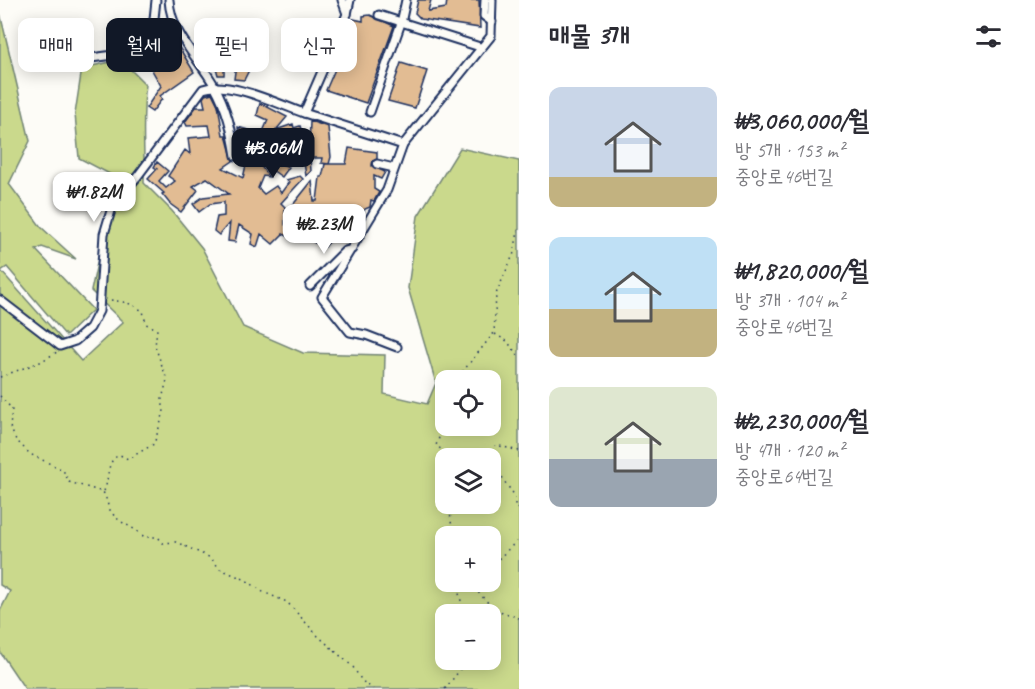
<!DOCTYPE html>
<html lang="ko">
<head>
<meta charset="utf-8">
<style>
  body { margin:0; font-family:Caveat,"Poor Story",sans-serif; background:#f2f2f3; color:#2b2b33; height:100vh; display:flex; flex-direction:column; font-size:22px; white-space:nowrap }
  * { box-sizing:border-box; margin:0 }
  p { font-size:20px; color:#7c7c81 }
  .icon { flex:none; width:33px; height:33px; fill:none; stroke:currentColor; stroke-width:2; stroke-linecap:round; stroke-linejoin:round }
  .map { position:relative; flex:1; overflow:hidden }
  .panel { display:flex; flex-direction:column; background:#fff; width:516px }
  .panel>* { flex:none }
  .banner { position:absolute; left:18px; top:18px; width:411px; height:54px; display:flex; gap:12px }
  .tools { position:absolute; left:435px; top:370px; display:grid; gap:12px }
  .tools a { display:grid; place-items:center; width:66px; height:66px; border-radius:12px; background:#fff; box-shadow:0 3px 15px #0003; font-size:30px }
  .price { position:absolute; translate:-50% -51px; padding:0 14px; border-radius:12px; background:#fff; color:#222; font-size:20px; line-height:39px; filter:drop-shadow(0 2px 3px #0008) }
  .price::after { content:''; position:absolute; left:50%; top:36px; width:18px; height:14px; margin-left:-9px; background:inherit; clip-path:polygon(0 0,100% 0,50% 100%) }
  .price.current { background:#111827; color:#fff }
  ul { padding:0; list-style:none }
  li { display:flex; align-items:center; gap:18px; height:150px; padding:0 30px }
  li span { display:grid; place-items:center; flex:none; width:168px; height:120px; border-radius:12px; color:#555 }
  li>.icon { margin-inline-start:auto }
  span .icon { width:72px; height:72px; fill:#fffc; stroke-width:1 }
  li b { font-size:26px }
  h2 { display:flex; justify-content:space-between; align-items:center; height:72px; padding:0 30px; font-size:26px }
  .tag { padding:0 21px; border-radius:12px; background:#fff; box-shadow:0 3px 15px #0003; font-size:21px; line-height:54px }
  .tag.current { background:#111827; color:#fff }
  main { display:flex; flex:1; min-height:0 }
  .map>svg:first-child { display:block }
  .green { fill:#cad98c; stroke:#728475; stroke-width:1.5; fill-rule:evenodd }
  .building { fill:#e2bc93; stroke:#1b2f5e; stroke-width:1.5; fill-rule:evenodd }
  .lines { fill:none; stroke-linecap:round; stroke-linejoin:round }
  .minor-casing { stroke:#1b2f5e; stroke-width:11 }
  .path { stroke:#1b2f5e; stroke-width:1.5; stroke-dasharray:1.5 4.5; stroke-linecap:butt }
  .minor { stroke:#fdfcf7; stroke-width:7 }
</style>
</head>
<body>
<main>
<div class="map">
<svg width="519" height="689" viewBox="0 0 519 689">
  <rect width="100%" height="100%" fill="#fdfcf7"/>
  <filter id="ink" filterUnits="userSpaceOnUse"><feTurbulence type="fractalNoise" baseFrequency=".0167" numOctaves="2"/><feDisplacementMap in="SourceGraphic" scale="12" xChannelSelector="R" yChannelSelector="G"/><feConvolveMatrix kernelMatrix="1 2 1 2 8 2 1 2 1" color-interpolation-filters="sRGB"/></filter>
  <g filter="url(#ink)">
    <!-- green -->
    <path class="green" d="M0,13L30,141L9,184L41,227L76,259L42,247L36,250L93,310L66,336L7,267L1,271L81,361L123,322L91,291L112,194L129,184L79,158L75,114L82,68L121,60L146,85C141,118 145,150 144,183L172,211L202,248L243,327L303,353L385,355L384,394L427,404L436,383L408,288L418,216L460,148L519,161V689H25L0,652V611L10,591L0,585ZM446,381H490V426H446ZM446,459H490V504H446ZM446,537H490V582H446ZM446,615H490V660H446Z"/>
    <!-- building -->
    <g class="building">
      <polygon points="418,0 431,0 428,11 446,8 447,0 479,0 480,28 421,19 415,13"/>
      <polygon points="370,15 394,26 366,103 326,90 348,39 353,19 363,21 363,16"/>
      <polygon points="240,35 251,36 249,70 244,80 234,79"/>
      <polygon points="210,37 225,38 224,75 218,75 216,68 213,69 214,51 209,50"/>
      <polygon points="174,39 194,72 160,96 162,99 152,112 146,108 161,86 152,70 170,58 163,46"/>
      <polygon points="401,63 427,71 415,108 388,101"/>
      <path d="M212,93L218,105L223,135H226L233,161L223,168L243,178L247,161L243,160L241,154L238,127L262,134L268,120L257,115L260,103L287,117L276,130L293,124L294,128L300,126L309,151L310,121L328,127L331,157L329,164H346L349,148L377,152V159L373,161L372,166L385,172L381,179L374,176V189L379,192L374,201L371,200L370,207L365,209L358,222L346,218L351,230L333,237L325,247L318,240L315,243L309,239L302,232L297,240L283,234L273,244L261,234L257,247L251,244L253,234L239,225L235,242L228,241L230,222L219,235L214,231L217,217L224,216V202L210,204L199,212L193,204L203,197L229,194L207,178L193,186L198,190L181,212L170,204L162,194L164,193L148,179L157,169L154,167L157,162L168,171L159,181L166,188L175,181L168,176L185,150L190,154L188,138L211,136L209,125L187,126L185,122L196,107H205L203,98L205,95ZM293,136L302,151L295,153L296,159L303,156L306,176L311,171L310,158H322L321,163L329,164H325L322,177H320L317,201H314L312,181L292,206L297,211L285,224V207L281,203L303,179L300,176L286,180L289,182L281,193L276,186L264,194L258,188L263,176L269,177L255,158L282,177L289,167L279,163L286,158L277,146Z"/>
    </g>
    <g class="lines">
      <defs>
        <g id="minor">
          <path d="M169,0C171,34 198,57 214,85C227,108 232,131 236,156"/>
          <polyline points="342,0 347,14"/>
          <polyline points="485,0 484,16 492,22"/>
          <polyline points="379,15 480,47"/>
          <polyline points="91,58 137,52 153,28 156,0"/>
          <polyline points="370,112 401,23 406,0"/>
          <polyline points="304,113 403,145"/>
          <polyline points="377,164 394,168"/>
          <polyline points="310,286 345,251 352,249"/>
          <path d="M0,300L60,346L75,341L90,328L99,311L104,234L113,204L137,177L203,89C229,80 278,104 304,113L347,14L350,0"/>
          <polyline points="397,347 366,335 350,332 322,297 387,190 403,145 491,36 492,0"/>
        </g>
      </defs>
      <!-- minor casing -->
      <use href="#minor" class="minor-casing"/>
      <!-- path -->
      <g class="path">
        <polyline points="495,334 507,341 519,357"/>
        <polyline points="0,377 40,362 57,352"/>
        <polyline points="455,381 494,333 496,294 514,253 519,226"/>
        <path d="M446,394L436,406C440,418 443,432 436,445L443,451L446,461"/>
        <path d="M0,396L12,409L10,427L16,440L30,454L63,470L69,482L103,492C107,498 107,505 110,510C118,524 134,526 144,537H158L163,543L176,542L211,558L220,569L246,580L263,592L287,602L318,636L353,667L362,681L373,689"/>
        <polyline points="519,451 496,445 491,451 504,481 515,496 515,505 519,509"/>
        <path d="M104,491C110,479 105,460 120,455L128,459L154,444L164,412L162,399L167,380L155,346L157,329L146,324L143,311L128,303L106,299"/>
        <polyline points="449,504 453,537"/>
        <polyline points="490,567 519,539"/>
        <polyline points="460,582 458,590 465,615"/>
        <polyline points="476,582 475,589 494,609 519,618"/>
        <polyline points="445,689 459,671 464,660"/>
        <polyline points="516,689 519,685"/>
      </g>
      <!-- minor -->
      <use href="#minor" class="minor"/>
    </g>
  </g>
</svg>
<div class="tools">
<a><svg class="icon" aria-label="locate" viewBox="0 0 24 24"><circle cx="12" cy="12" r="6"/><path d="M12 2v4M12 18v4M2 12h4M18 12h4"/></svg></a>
<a><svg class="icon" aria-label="layers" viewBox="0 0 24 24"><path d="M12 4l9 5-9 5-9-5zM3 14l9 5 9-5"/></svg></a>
<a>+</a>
<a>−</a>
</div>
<b class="price current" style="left:273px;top:179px">₩3.06M</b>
<b class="price" style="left:94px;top:223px">₩1.82M</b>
<b class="price" style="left:324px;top:255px">₩2.23M</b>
<div class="banner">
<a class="tag">매매</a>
<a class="tag current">월세</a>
<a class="tag">필터</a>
<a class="tag">신규</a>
</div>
</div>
<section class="panel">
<h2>매물 3개<svg class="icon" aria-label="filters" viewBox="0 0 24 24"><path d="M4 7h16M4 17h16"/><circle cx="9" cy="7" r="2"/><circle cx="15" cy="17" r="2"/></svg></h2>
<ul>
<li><span style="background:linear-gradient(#c9d6e8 75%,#c2b280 0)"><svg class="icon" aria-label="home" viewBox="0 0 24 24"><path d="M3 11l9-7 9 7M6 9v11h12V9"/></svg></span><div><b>₩3,060,000/월</b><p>방 5개 · 153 m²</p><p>중앙로46번길</p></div></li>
<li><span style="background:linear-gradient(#bfe0f5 60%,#c2b280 0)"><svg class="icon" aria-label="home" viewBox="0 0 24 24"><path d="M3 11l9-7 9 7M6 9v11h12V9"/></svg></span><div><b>₩1,820,000/월</b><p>방 3개 · 104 m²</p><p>중앙로46번길</p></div></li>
<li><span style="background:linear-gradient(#dfe7d0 60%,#9aa5b1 0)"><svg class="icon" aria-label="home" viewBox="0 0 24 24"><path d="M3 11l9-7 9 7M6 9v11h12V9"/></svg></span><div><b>₩2,230,000/월</b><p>방 4개 · 120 m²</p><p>중앙로64번길</p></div></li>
</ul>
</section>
</main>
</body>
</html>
